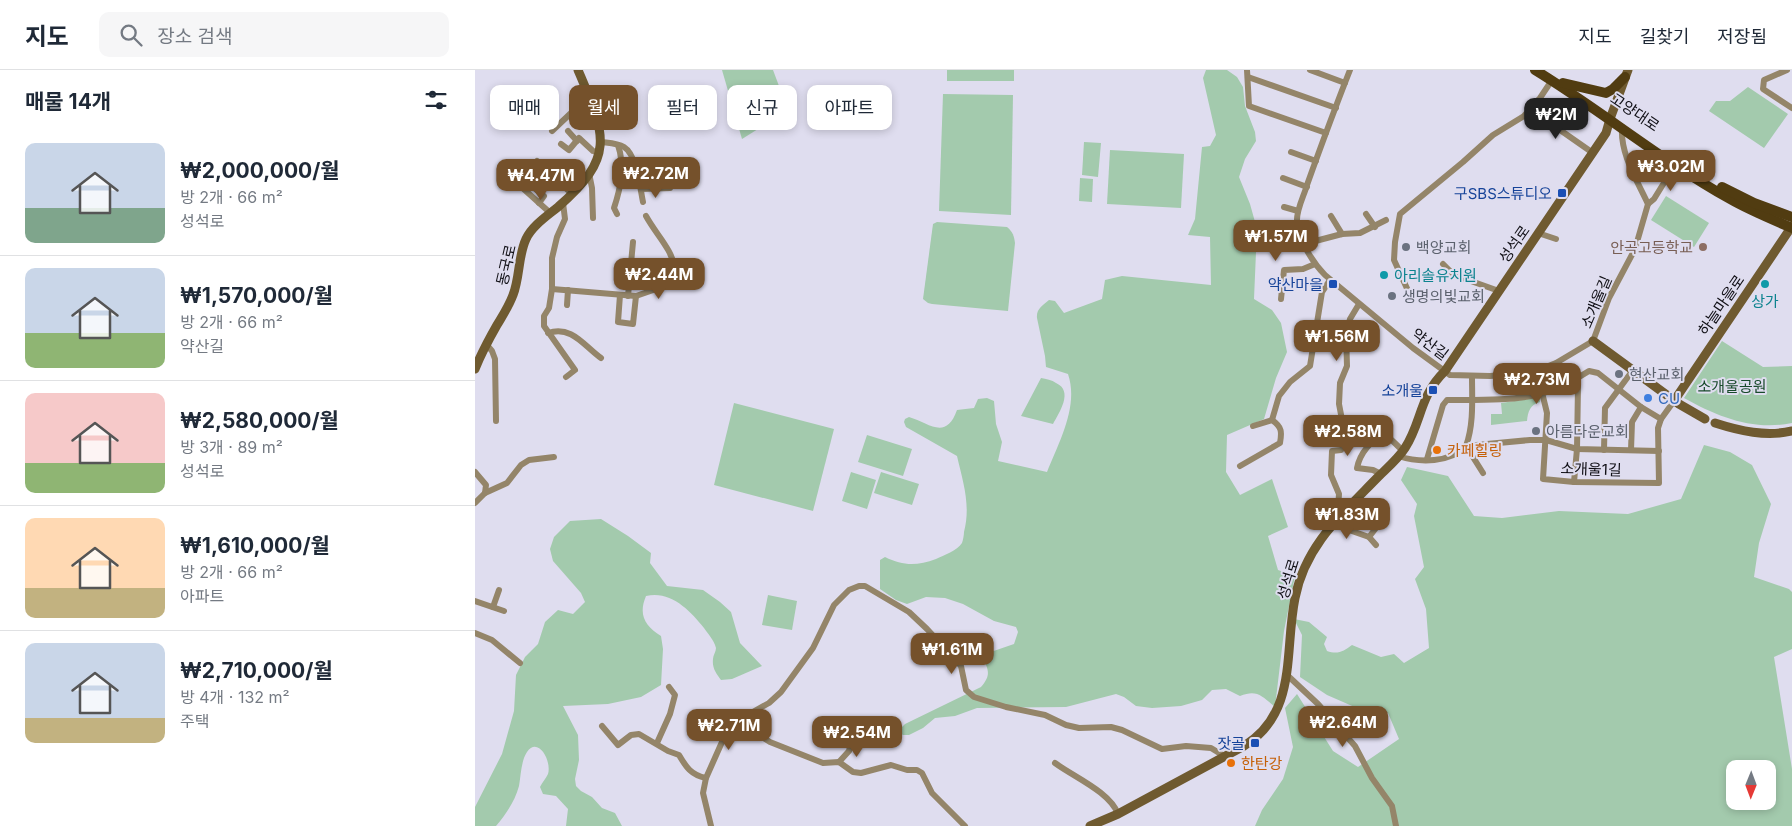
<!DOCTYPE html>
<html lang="ko">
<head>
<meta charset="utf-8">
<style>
  body { margin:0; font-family:Inter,"Noto Sans KR",sans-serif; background:#f6f6f7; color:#1f2937; height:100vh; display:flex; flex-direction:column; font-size:19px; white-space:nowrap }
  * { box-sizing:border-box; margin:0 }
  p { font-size:16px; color:#747a83 }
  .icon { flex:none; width:28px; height:28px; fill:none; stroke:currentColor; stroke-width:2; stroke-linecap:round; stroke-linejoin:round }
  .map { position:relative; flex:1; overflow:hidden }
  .details { display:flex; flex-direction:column; background:#fff; width:475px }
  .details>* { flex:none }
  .hud { position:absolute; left:15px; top:15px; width:475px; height:45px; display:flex; gap:10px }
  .needle { width:32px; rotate:181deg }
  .fabs { position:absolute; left:1251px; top:690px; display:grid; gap:10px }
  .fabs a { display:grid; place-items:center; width:50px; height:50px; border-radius:10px; background:#fff; box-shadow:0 2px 8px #0003; font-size:25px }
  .price { position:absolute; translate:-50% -42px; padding:0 11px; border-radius:10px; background:#75512b; color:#fff; font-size:16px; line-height:32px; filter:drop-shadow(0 1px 2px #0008) }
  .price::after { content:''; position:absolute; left:50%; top:30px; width:15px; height:11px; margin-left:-8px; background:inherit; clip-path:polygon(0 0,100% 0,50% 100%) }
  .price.selected { background:#222; color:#fff }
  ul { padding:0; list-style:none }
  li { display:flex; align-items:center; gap:15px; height:125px; padding:0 25px }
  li+li { border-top:1px solid #e0e1e3 }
  li span { display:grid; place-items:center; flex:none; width:140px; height:100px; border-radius:10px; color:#555 }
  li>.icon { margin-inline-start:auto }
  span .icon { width:60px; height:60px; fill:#fffc; stroke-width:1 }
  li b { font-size:21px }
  h2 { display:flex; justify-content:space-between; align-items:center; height:60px; padding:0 25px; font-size:21px }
  .tag { padding:0 18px; border-radius:10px; background:#fff; box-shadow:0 2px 8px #0003; font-size:18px; line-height:45px }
  .tag.selected { background:#75512b; color:#fff }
  header { display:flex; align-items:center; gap:30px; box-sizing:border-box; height:70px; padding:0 25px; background:#fff; border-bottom:1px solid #e0e1e3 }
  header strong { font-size:24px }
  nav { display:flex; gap:28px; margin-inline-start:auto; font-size:18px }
  .search { width:350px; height:45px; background:#f6f6f7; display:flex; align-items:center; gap:12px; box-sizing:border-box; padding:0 18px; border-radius:10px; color:#747a83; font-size:19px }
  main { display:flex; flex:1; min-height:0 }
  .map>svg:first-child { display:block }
  .green { fill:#a3caad; fill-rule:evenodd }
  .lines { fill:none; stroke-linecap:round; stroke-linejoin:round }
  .street { stroke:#948569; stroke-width:6 }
  .secondary { stroke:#6f5a30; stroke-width:9 }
  .primary { stroke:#513c11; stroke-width:10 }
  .transit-dot { fill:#1a4fb4; stroke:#dfddef; stroke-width:2 }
  .worship-dot { fill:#6b7280; stroke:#dfddef; stroke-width:2 }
  .education-dot { fill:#8d6e63; stroke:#dfddef; stroke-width:2 }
  .culture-dot { fill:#0f9aa8; stroke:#dfddef; stroke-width:2 }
  .shop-dot { fill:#3f7fe0; stroke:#dfddef; stroke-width:2 }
  .food-dot { fill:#e8710a; stroke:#dfddef; stroke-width:2 }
  .labels { text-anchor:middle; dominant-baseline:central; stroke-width:4; stroke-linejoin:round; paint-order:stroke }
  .street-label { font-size:15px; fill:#0f0e14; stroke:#dfddef }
  .transit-label { font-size:15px; fill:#164399; stroke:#dfddef; text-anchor:end }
  .worship-label { font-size:15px; fill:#5b616d; stroke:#dfddef; text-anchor:start }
  .education-label { font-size:15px; fill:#785e54; stroke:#dfddef; text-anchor:end }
  .culture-label { font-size:15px; fill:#0d838f; stroke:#dfddef; text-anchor:start }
  .park-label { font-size:15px; fill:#184a2b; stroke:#dfddef }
  .shop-label { font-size:15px; fill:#366cbe; stroke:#dfddef; text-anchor:start }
  .food-label { font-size:15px; fill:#c56008; stroke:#dfddef; text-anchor:start }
</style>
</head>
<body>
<header>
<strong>지도</strong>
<div class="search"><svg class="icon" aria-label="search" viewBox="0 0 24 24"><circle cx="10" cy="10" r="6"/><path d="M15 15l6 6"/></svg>장소 검색</div>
<nav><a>지도</a><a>길찾기</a><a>저장됨</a></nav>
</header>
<main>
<section class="details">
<h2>매물 14개<svg class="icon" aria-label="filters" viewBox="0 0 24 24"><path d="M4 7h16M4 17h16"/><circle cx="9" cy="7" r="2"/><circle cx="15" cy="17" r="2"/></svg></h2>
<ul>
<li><span style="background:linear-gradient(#c9d6e8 65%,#7fa58c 0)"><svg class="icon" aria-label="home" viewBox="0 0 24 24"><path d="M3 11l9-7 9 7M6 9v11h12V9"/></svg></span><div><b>₩2,000,000/월</b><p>방 2개 · 66 m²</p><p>성석로</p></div></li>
<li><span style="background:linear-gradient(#c9d6e8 65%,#8fb573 0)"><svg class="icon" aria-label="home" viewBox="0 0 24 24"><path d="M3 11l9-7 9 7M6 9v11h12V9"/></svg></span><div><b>₩1,570,000/월</b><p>방 2개 · 66 m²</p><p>약산길</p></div></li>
<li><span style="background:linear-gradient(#f6c9c9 70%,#8fb573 0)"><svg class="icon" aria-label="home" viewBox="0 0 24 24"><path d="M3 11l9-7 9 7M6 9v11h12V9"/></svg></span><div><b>₩2,580,000/월</b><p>방 3개 · 89 m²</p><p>성석로</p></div></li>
<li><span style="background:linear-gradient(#ffd9b3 70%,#c2b280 0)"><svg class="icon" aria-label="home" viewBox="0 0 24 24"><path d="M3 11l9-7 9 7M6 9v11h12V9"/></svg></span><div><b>₩1,610,000/월</b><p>방 2개 · 66 m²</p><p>아파트</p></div></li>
<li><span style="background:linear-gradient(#c9d6e8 75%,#c2b280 0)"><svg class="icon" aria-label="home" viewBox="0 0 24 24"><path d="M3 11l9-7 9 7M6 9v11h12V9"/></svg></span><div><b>₩2,710,000/월</b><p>방 4개 · 132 m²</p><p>주택</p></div></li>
</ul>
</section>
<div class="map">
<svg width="1317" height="756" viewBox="0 0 1317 756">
  <rect width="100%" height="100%" fill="#dfddef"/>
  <!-- green -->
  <g class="green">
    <polygon points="247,0 298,0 313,40 267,69"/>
    <rect x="472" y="0" width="67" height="11"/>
    <path d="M731,0H752L762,7L768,17L770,36L780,62L781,71L770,89L764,107L775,134L782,159L779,229L797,240L806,253L812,282L801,308L789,349L752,365L751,402L765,425L797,409L813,457L793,466L803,500L820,506L809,561L800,637C787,626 782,619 765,626L751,619L737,620L727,630L706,636L677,638L661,636L649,627L641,624L591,637L502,638L480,646L460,648L448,658L434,665H428L425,663V659L430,654L506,617C517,604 513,600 507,585L539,574L543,562L541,557L519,551L488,534L470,528L451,527L432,534L421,530L405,519V490L410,487C428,496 442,496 461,489C469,485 482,481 487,473C488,470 489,465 489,462C496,435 488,412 482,386L431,357L429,352L430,349L434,347C454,353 471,371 482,340L499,338L503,329L512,328L519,331L521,354L527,372L523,391L572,402C584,372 604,336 593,304L571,297L570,286L562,248C561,239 568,235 574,230L580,231L589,243L627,229L630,210L647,206L736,215L735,167L713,165L720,149L727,77L735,76L741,65L728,8Z"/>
    <polygon points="1273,17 1313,44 1289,78 1234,41 1241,31 1255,31"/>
    <polygon points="468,24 538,25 536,145 464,141"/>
    <polygon points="609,72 626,73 623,107 607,105"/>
    <polygon points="635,80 709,84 706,138 632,134"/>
    <polygon points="605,108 618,109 617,132 604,131"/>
    <polygon points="1191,126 1234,153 1219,177 1176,150"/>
    <path d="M462,152L532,157C538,162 539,166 540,173L533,241L457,234L453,233L448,229L458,154Z"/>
    <path d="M1247,271L1288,297L1317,296V353C1278,361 1243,347 1209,328Z"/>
    <path d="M566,308C571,309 577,310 581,313C599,321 584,343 578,354L546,346Z"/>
    <path d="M1065,327V332C1055,335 1053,341 1052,351L1016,355V344H1027L1026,333Z"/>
    <polygon points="259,333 359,359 338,441 239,415"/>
    <polygon points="392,365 437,379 428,406 383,392"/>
    <path d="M1229,375L1255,382L1277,395L1296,434L1284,473L1279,507L1314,519L1317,522V579L1299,587L1317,699V756H780L787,740L808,709L818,677L810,638L822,624L858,681L883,697L924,669L913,643L891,642L852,625L825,607L827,565L819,549L834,552L852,567L849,574L852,581C863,585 869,581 877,575L906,587L919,584L929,593L954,578L951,539L940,509L949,497L939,446L942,434L926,410L932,397L973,406L999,446L1027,448L1084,441L1153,444L1206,429ZM1260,699H1292V731H1260Z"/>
    <polygon points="376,402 401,410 392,439 367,431"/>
    <polygon points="406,402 444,414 437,435 399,423"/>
    <path d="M126,449L153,466L176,483L175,493L192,516L228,520L245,532L256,542L265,573L287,596L257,609L246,610C241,603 237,598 238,589C238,585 241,582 241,578C239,570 233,564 229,558C215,540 195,520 171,526C163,545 170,556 186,566L188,579L186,615L166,627L133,634L88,636L103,665L104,690L100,709L101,716L106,721L117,727L127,738L140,743L147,756H91L93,739L81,726L68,724L65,717C67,713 71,708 73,704C77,691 63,666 52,682C46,691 46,705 44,716C40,731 31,744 21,756H0V737L27,684L39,641L41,605L50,587L63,574L70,552L83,540L98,544L110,532L106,523L78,491L75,479L79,467L95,451Z"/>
    <polygon points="293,525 322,531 317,560 287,555"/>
  </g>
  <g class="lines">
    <!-- street -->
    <g class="street">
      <polyline points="772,0 774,36 851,63"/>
      <polyline points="835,0 870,13"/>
      <path d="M875,0C860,38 846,76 832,115C829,126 821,140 822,152C823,169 838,193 850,205L938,278L975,305L1015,306L1056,303L1081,293L1118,271L1134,228L1160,179L1173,134C1162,110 1145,84 1147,57"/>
      <polyline points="1312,0 1289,10 1288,19 1317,38"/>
      <polyline points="773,7 861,38"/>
      <polyline points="1055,39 1118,83"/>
      <polyline points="77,61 114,26"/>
      <polyline points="93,61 102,71"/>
      <path d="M126,72C133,73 142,73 149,77C162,85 165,118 168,132"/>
      <polyline points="86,74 94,80 104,68 118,81 124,83"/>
      <polyline points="816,82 841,91"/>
      <polyline points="62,91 97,124"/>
      <polyline points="114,103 117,118 118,148"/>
      <polyline points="808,108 832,117"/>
      <polyline points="42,113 72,140"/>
      <polyline points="48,118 52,112 69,126 64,133"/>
      <polyline points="166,119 195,118"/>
      <polyline points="88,133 90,149 82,167 77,188 77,219 74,238 69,246 69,256 100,300 91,307"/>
      <polyline points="1173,134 1179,129 1200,95"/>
      <polyline points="809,137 823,141"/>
      <path d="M142,144L139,138C146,117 150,96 143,75"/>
      <polyline points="891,144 900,157"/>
      <polyline points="856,146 867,164"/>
      <polyline points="1063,163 1081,169"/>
      <polyline points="829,174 867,164 885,163 911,150"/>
      <polyline points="968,194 979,205 1024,221"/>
      <path d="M77,219L161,226L184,218L201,201C196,177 182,166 171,146"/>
      <polyline points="145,225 143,252 158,254 161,226"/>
      <polyline points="935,225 919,190 920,172 925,144 988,92 1018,65 1049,46 1065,28 1077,10"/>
      <polyline points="153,226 158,172"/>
      <polyline points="806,229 809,200 828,199 840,194"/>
      <polyline points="92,235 93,220"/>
      <path d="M73,263C97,255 109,276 126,288"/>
      <polyline points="11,274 17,281 20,289 21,351"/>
      <polyline points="1062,302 1072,343 1068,409 1099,412 1184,413 1183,358 1186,349 1199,331"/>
      <path d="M997,306C997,329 999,354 991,376L1008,403"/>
      <polyline points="797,350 804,326 815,312 835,296 847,222 855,210"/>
      <polyline points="898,352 928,381"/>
      <polyline points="868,355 864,334 865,313 872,296 871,263 875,249 884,234"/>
      <polyline points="866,380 857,381 856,405 864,424 863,439 865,446 874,460 894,467 901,475"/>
      <polyline points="1129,380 1130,338 1158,300"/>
      <polyline points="1156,380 1157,352 1166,337"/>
      <path d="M923,386C945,393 975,393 991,376L1055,370H1071L1102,379L1184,381"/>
      <path d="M952,389L968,335L972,330C999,330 1043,331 1069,323C1085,318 1100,310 1114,301L1123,303L1166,337L1186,349"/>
      <path d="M765,396L805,373C807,362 807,357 797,350L778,356"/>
      <polyline points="0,402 11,415 10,423 0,433"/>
      <path d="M906,404L898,400L882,398C885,383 896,370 910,364"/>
      <polyline points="1099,412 1102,379 1103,316 1101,309"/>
      <polyline points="10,423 32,413 46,395 54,390 79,387"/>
      <polyline points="894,467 901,458"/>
      <polyline points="0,531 29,541"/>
      <polyline points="18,537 24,520"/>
      <polyline points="0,563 17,570 45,593"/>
      <polyline points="811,604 843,634 880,676 897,708 917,736 921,756"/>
      <polyline points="269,647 284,665 295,672 348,693 364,692 378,702 386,703 416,695 432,700 442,700 447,703 457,723 490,756"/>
      <path d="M127,656L143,675L156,665L164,664L193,681L204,685C211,697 216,705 231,708"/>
      <polyline points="182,673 195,644 200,625 194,617"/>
      <polyline points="364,692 374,681 376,672"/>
      <path d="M580,693C599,707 635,722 643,744"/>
      <polyline points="236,756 228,723 231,708 251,663 269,647 294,633 306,622 338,578 359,535 374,520 384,516 390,516 434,542 452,559 486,596 491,620 499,627 531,637 570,645 591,655 604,658 636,657 647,660 687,679 711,676 736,678 749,686"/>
    </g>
    <!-- secondary -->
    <g class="secondary">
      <polyline points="1118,271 1204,334 1230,349"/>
      <path d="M0,299C6,284 14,269 22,255C28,245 34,236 38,225C45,207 43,186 51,169C57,156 72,146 83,137C142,86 130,64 103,0"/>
      <polyline points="1199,331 1317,156"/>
      <path d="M1240,353C1265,361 1291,367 1317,361"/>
      <path d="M615,756L643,744L769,676C823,643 809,582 820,528C830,476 866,445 902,408C911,399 923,389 930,378C947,352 944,326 970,301L1131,63L1135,49L1153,0"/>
    </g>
    <!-- primary -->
    <g class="primary">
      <path d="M1060,0C1127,41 1187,91 1255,129C1274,140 1296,149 1317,158"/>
      <polyline points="1088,13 1131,23 1138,19 1150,7"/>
      <polyline points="1247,117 1279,133 1317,147"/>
    </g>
  </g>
  <!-- markers -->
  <g class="transit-dot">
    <rect x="1082" y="118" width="10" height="10" rx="2.5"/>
    <rect x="853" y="209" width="10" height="10" rx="2.5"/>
    <rect x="953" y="315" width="10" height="10" rx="2.5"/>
    <rect x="775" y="668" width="10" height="10" rx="2.5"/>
  </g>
  <g class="worship-dot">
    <circle cx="931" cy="177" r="5"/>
    <circle cx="917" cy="226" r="5"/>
    <circle cx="1144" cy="304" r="5"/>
    <circle cx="1061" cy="361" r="5"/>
  </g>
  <circle class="education-dot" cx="1228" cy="177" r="5"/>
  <g class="culture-dot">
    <circle cx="909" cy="205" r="5"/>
    <circle cx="1290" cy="214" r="5"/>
  </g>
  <circle class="shop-dot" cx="1173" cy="328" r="5"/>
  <g class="food-dot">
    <circle cx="962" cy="380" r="5"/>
    <circle cx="756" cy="693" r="5"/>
  </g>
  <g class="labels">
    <!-- street labels -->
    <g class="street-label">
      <text transform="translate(1160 42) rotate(34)">고양대로</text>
      <text transform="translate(1039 174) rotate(-55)">성석로</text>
      <text transform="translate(31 195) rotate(-77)">동국로</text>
      <text transform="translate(1121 232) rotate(-67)">소개울길</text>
      <text transform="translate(1246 235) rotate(-56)">하늘마을로</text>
      <text transform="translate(955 274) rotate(37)">약산길</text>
      <text transform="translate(1116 399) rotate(2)">소개울1길</text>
      <text transform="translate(813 509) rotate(-73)">성석로</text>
    </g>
    <!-- transit labels -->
    <g class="transit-label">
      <text x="1077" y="123">구SBS스튜디오</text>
      <text x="848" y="214">약산마을</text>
      <text x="948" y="320">소개울</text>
      <text x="770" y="673">잣골</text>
    </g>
    <!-- worship labels -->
    <g class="worship-label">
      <text x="941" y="177">백양교회</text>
      <text x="927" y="226">생명의빛교회</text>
      <text x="1154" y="304">현산교회</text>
      <text x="1071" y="361">아름다운교회</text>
    </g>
    <!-- education labels -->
    <g class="education-label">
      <text x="1218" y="177">안곡고등학교</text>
    </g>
    <!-- culture labels -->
    <g class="culture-label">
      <text x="919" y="205">아리솔유치원</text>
      <text x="1290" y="231" text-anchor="middle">상가</text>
    </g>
    <!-- park labels -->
    <g class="park-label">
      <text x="1257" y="316">소개울공원</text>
    </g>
    <!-- shop labels -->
    <g class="shop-label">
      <text x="1183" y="328">CU</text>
    </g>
    <!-- food labels -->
    <g class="food-label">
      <text x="972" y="380">카페힐링</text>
      <text x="766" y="693">한탄강</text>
    </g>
  </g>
</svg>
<div class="fabs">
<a><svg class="needle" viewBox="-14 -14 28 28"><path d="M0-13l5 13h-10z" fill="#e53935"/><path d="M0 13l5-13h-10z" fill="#747a83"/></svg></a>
</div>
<b class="price selected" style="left:1081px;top:70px">₩2M</b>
<b class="price" style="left:1196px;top:122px">₩3.02M</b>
<b class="price" style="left:181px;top:129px">₩2.72M</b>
<b class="price" style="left:66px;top:131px">₩4.47M</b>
<b class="price" style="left:801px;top:192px">₩1.57M</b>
<b class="price" style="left:184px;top:230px">₩2.44M</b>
<b class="price" style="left:862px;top:292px">₩1.56M</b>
<b class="price" style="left:1062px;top:335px">₩2.73M</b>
<b class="price" style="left:873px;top:387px">₩2.58M</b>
<b class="price" style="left:872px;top:470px">₩1.83M</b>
<b class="price" style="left:477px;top:605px">₩1.61M</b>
<b class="price" style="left:868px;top:678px">₩2.64M</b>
<b class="price" style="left:254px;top:681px">₩2.71M</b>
<b class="price" style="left:382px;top:688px">₩2.54M</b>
<div class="hud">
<a class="tag">매매</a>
<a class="tag selected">월세</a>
<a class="tag">필터</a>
<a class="tag">신규</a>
<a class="tag">아파트</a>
</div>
</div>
</main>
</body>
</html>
